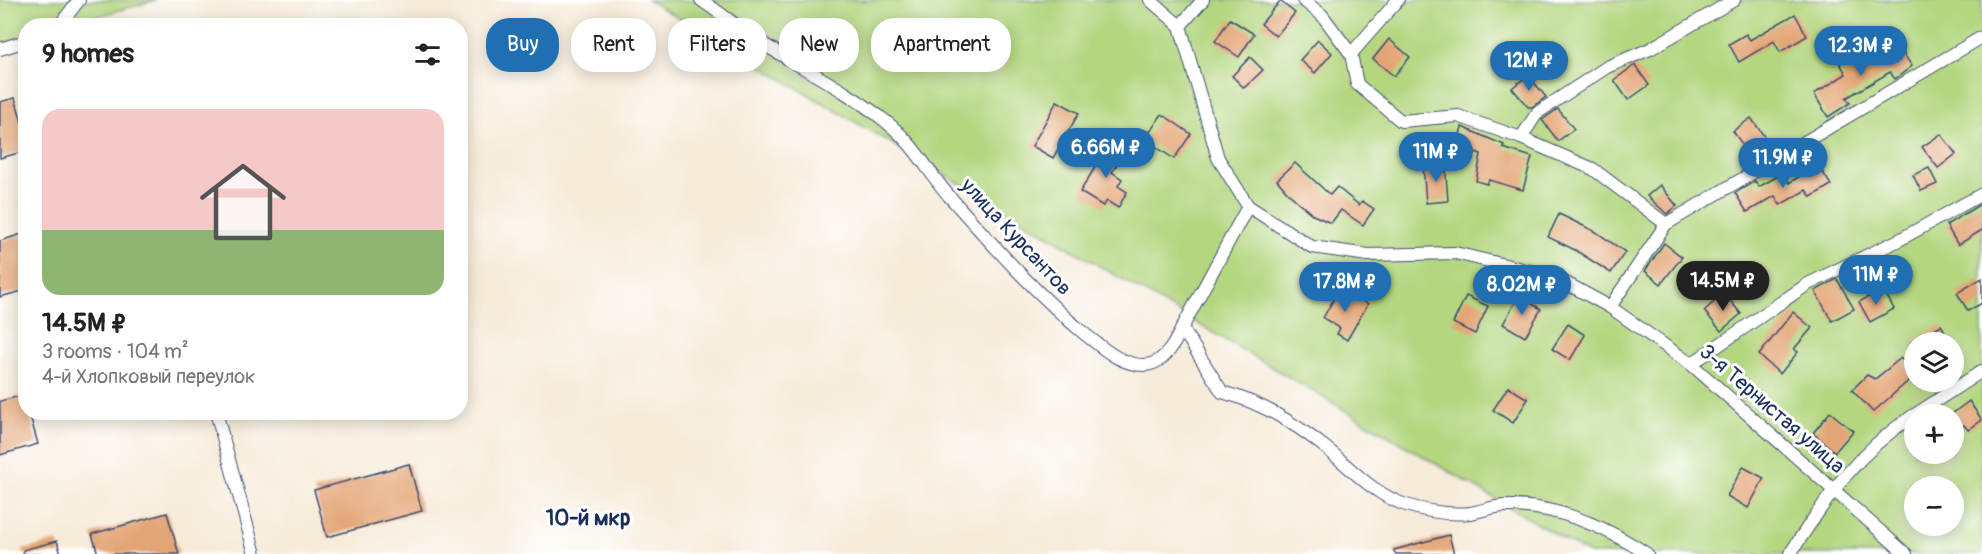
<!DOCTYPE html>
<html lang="en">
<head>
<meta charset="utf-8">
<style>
  body { margin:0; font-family:Pangolin,sans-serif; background:#f2f2f2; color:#222; height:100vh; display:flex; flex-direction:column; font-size:22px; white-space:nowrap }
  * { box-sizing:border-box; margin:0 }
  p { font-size:20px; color:#767676 }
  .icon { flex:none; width:33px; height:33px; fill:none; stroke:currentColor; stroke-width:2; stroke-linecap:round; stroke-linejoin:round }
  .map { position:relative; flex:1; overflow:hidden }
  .drawer { position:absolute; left:18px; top:18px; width:450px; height:402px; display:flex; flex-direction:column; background:#fff; border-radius:24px; box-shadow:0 3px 15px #0003 }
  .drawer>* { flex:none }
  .top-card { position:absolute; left:486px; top:18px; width:570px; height:54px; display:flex; gap:12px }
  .buttons { position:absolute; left:1904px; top:332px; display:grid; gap:12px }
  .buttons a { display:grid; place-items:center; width:60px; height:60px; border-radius:50%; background:#fff; box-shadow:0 3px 15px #0003; font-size:30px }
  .price { position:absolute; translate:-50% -51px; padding:0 14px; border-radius:21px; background:#1f6fb2; color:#fff; font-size:20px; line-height:39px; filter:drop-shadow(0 2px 3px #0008) }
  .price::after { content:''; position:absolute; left:50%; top:36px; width:18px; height:14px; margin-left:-9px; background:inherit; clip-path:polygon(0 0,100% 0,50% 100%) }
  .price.active { background:#222; color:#fff }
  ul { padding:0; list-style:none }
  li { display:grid; align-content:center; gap:12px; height:318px; padding:0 24px }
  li+li { border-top:2px solid #e0e0e0 }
  li span { display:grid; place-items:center; height:186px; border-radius:18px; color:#555 }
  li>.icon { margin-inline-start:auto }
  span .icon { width:108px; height:108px; fill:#fffc; stroke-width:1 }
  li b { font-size:26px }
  h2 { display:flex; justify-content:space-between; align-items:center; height:72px; padding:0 24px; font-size:26px }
  .chip { padding:0 21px; border-radius:24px; background:#fff; box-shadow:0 3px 15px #0003; font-size:21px; line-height:54px }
  .chip.active { background:#1f6fb2; color:#fff }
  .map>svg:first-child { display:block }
  .green { fill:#b3d67f; stroke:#67826e; stroke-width:1.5; fill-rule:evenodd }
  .building { fill:#e4a576 }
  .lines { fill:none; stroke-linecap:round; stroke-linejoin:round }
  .street-casing { stroke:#3c4b70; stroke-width:14 }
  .street { stroke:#fff; stroke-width:12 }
  .labels { text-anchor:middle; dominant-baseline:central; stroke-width:6; stroke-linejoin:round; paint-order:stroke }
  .street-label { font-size:21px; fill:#1b2f5e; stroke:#fff }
  .neighbourhood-label { font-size:22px; font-weight:bold; fill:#1b2f5e; stroke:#fff }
</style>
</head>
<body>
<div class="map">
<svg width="1982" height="554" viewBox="0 0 1982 554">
  <rect width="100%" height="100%" fill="#fff"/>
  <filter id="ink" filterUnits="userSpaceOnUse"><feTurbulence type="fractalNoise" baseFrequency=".0167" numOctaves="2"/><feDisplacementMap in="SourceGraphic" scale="12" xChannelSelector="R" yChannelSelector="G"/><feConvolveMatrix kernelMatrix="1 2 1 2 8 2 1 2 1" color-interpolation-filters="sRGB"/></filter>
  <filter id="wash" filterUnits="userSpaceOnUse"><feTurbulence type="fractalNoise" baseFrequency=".008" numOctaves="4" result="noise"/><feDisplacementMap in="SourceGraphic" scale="24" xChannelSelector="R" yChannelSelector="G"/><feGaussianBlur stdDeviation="1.35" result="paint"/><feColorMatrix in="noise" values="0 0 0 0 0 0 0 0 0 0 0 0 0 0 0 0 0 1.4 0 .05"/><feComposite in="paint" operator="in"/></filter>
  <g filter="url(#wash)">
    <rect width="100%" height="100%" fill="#f6ebd9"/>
    <!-- green -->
    <g class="green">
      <polygon points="0,0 156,0 67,25 26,26 25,37 0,45"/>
      <path d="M648,0H1982V554H1589ZM1914,342H1953V381H1914ZM1914,414H1953V453H1914ZM1914,486H1953V525H1914Z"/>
    </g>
    <g id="blocks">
      <!-- building -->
      <g class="building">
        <polygon points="1280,1 1295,13 1276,36 1261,24"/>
        <polygon points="1795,14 1807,36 1780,52 1774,41 1739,62 1729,44 1746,34 1750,40"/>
        <polygon points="1230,19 1254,34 1239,57 1215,41"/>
        <polygon points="1389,39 1410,57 1394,76 1373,59"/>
        <polygon points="1318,40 1332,53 1315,73 1300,60"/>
        <polygon points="1895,42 1912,66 1895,79 1890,72 1846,98 1850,103 1828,117 1814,94 1846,74 1838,60 1855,49 1864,65"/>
        <polygon points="1250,57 1263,70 1244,88 1232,76"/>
        <polygon points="1635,65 1649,85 1628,100 1614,80"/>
        <polygon points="1528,75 1546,97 1532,107 1528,107 1512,88"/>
        <polygon points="15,98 26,136 26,151 0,158 0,102"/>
        <polygon points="1057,101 1079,113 1053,158 1032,146"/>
        <polygon points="1558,109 1574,129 1558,141 1542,120"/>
        <polygon points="1162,114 1191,134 1174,159 1145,139"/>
        <polygon points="1751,118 1769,143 1750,156 1733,131"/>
        <polygon points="1462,127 1504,145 1503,148 1532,157 1523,190 1489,180 1487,184 1476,181 1481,154 1457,146"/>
        <polygon points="1941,134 1956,154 1938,168 1922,147"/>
        <polygon points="1111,141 1126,150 1112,172 1122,179 1118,186 1127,192 1118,208 1107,201 1103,206 1080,192"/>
        <polygon points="1445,162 1448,201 1426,203 1423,164"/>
        <polygon points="1295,163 1330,195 1337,187 1359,205 1362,201 1374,209 1363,225 1341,210 1331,223 1313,215 1289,194 1277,180"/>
        <polygon points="1818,165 1831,185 1811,197 1806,190 1780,205 1775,196 1747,212 1735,193 1755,181 1759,187 1783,173 1789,183"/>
        <polygon points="1929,168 1937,184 1921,191 1913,175"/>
        <polygon points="1660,185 1677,206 1667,214 1647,196"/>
        <polygon points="1982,203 1982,230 1958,245 1946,225"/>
        <polygon points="1559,214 1596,232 1625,252 1611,273 1575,250 1548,237"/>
        <polygon points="22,234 26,246 26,290 0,297 0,241"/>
        <polygon points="1664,243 1682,257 1661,284 1645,271"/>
        <polygon points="1982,278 1982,303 1968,311 1957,293"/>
        <polygon points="1837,279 1854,309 1832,321 1815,291"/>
        <polygon points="1340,288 1368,304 1347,340 1337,334 1340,328 1323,318"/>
        <polygon points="1883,289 1894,309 1870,322 1859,302"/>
        <polygon points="1724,293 1741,314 1721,331 1704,311"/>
        <polygon points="1466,296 1488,306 1475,334 1453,323"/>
        <polygon points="1519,296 1541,309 1525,337 1503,324"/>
        <polygon points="1793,312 1812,328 1794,349 1798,352 1780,374 1759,355"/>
        <polygon points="1568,324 1585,335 1570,360 1552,349"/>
        <polygon points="1941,325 1951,342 1912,342"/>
        <polygon points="1901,358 1914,376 1873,412 1852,390 1867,375 1875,379"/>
        <polygon points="1508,387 1528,399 1513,423 1493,410"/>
        <polygon points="24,395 26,412 29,412 38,444 0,455 0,401"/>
        <polygon points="1969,401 1982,420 1968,430 1964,425 1953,433 1953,413"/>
        <polygon points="1830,412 1853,431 1835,452 1813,433"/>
        <polygon points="409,464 422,511 327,537 314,490"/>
        <polygon points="1743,467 1764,478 1748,508 1727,496"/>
        <polygon points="167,513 179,554 98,554 92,534"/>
        <polygon points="1449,535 1454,554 1395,554 1394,550"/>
        <polygon points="57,541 61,554 23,554 23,550"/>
      </g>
    </g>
  </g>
  <g filter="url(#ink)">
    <use href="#blocks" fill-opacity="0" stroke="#3c4b70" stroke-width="1.5"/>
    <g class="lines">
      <defs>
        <g id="street">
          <path d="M701,0C720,13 738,27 757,40C799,67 845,89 884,120C915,144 925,168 949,196C993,245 1035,293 1086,335C1104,349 1122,366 1146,365C1165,363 1175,343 1182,328L1222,392C1262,403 1293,422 1326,448C1350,467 1372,493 1403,504C1424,511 1448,515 1470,513C1482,511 1494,506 1506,506C1556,505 1606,527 1647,554"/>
          <polyline points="1150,0 1180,26 1218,158 1248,206 1312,247 1368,255 1455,253 1555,277 1610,307 1691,364 1906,554"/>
          <polyline points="1303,0 1322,15 1351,54 1357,84 1401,121 1458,116 1521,138 1593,169 1666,224"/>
          <polyline points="59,26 79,0"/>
          <polyline points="1180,26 1203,0"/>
          <polyline points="0,49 26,41"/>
          <polyline points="1351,54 1398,0"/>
          <polyline points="1521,138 1537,113 1607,67 1650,49 1734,0"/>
          <polyline points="1610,307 1666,224 1982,37"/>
          <polyline points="1182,328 1248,206"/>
          <polyline points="1691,364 1808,284 1899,240 1982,194"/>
          <polyline points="216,412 255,554"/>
          <polyline points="1916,414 1982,371"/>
          <path d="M1790,554C1827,497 1856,453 1914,415"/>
        </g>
      </defs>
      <!-- street casing -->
      <use href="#street" class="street-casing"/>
      <!-- street -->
      <use href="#street" class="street"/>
    </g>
  </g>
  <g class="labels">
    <!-- street labels -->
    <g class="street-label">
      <text transform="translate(1016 237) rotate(47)">улица Курсантов</text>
      <text transform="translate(1772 409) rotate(41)">3-я Тернистая улица</text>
    </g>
    <!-- neighbourhood labels -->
    <g class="neighbourhood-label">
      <text x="588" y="518">10-й мкр</text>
    </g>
  </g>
</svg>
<div class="buttons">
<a><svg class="icon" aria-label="layers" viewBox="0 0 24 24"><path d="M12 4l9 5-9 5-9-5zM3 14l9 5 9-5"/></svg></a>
<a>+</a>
<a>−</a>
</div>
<b class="price" style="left:1861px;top:77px">12.3M ₽</b>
<b class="price" style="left:1529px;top:92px">12M ₽</b>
<b class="price" style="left:1106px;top:179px">6.66M ₽</b>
<b class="price" style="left:1436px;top:183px">11M ₽</b>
<b class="price" style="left:1783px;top:189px">11.9M ₽</b>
<b class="price" style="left:1876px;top:306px">11M ₽</b>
<b class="price active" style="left:1723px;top:312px">14.5M ₽</b>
<b class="price" style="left:1345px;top:313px">17.8M ₽</b>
<b class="price" style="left:1522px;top:316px">8.02M ₽</b>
<div class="top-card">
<a class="chip active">Buy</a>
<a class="chip">Rent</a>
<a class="chip">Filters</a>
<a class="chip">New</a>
<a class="chip">Apartment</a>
</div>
<section class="drawer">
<h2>9 homes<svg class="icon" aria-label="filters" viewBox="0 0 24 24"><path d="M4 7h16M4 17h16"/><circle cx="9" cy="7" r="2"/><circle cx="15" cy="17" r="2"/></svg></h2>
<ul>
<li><span style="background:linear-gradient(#f6c9c9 65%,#8fb573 0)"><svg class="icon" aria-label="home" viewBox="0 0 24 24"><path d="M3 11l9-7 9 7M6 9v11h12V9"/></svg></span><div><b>14.5M ₽</b><p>3 rooms · 104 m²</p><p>4-й Хлопковый переулок</p></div></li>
</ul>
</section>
</div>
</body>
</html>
